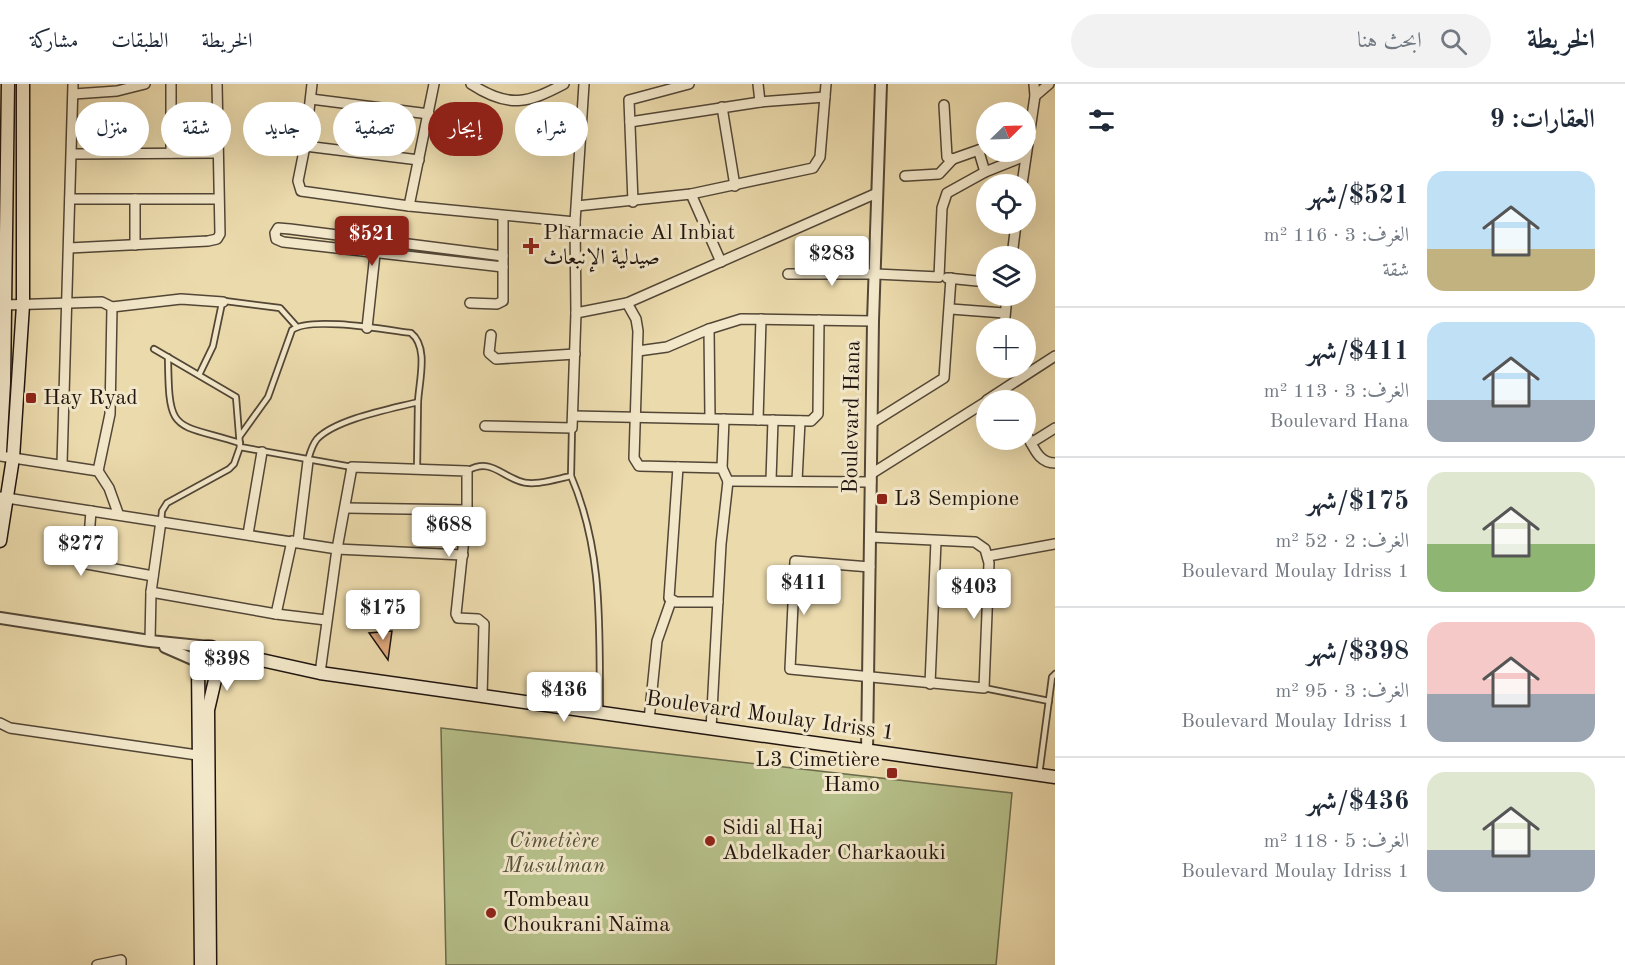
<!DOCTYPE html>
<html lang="ar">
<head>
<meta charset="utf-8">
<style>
  body { margin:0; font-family:"Old Standard TT",Amiri,serif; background:#f2f2f3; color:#1f2937; direction:rtl; height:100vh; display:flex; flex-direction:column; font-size:22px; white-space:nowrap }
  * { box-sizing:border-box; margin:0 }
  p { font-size:20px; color:#747a83 }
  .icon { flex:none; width:33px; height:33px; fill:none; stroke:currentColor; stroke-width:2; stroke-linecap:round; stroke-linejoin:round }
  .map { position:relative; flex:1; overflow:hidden; direction:ltr }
  .details { display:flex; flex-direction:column; background:#fff; width:570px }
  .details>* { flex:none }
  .top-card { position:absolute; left:18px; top:18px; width:570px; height:54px; direction:rtl; display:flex; gap:12px }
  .needle { width:39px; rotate:67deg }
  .tools { position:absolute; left:976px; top:18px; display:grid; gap:12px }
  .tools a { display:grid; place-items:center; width:60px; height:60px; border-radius:50%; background:#fff; box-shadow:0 6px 24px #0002; font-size:30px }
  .price { position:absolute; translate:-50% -51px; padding:0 14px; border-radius:6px; background:#fff; color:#222; font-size:20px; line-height:39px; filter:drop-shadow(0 2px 3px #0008) }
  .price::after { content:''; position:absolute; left:50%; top:36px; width:18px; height:14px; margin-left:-9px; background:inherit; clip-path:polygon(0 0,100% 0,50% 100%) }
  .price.active { background:#8f2418; color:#fff }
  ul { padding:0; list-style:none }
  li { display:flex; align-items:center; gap:18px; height:150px; padding:0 30px }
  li+li { border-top:2px solid #e0e1e3 }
  li span { display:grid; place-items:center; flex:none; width:168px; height:120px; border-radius:18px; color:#555 }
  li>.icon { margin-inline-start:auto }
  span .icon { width:72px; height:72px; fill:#fffc; stroke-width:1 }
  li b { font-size:26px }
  h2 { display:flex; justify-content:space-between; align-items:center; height:72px; padding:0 30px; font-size:26px }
  .tag { padding:0 21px; border-radius:27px; background:#fff; box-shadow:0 6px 24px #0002; font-size:21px; line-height:54px }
  .tag.active { background:#8f2418; color:#fff }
  header { display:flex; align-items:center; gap:36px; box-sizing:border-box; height:84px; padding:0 30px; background:#fff; border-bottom:2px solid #e0e1e3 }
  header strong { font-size:28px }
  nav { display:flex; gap:33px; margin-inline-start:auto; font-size:21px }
  .search { width:420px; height:54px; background:#f2f2f3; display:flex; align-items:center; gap:15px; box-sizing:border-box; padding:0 21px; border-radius:33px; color:#747a83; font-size:22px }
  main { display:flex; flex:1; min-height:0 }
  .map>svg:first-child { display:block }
  .green { fill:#b6c08a; stroke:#6a6a4c; stroke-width:1.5 }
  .building { fill:#dfa67b; stroke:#1f140f; stroke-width:1.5 }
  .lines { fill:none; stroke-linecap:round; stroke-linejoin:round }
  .service-casing { stroke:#524636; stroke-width:8 }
  .minor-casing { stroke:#524636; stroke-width:12 }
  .tertiary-casing { stroke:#524636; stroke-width:14 }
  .secondary-casing { stroke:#1f140f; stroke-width:15 }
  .service { stroke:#f2e7c9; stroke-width:4.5 }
  .minor { stroke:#f2e7c9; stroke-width:9 }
  .tertiary { stroke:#f2e7c9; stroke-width:10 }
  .secondary { stroke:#f2e7c9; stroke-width:12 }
  .poi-dot { fill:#8f2418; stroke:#f2e7c9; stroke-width:2 }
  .labels { text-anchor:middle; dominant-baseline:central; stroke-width:6; stroke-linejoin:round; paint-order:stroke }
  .poi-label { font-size:22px; fill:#1f140f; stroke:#f2e7c9; text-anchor:start }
  .street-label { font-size:22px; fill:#1f140f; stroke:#f2e7c9 }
  .park-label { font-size:22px; font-style:italic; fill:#54503a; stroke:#f2e7c9 }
</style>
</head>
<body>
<header>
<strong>الخريطة</strong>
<div class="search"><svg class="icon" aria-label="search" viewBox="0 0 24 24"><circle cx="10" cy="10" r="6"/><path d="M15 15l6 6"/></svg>ابحث هنا</div>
<nav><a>الخريطة</a><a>الطبقات</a><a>مشاركة</a></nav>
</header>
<main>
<section class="details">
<h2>العقارات: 9<svg class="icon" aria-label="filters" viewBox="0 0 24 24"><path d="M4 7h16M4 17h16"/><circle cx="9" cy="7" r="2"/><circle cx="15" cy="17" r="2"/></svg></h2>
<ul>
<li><span style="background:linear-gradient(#bfe0f5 65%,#c2b280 0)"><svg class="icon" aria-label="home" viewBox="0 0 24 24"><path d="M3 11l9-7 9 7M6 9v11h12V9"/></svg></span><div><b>$521/شهر</b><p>الغرف: 3 · 116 m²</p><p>شقة</p></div></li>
<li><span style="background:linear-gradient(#bfe0f5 65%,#9aa5b1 0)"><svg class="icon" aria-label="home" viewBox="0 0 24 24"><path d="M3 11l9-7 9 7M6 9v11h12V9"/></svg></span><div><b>$411/شهر</b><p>الغرف: 3 · 113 m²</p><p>Boulevard Hana</p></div></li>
<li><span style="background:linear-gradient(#dfe7d0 60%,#8fb573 0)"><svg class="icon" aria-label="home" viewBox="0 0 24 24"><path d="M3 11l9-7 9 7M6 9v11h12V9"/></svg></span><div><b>$175/شهر</b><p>الغرف: 2 · 52 m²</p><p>Boulevard Moulay Idriss 1</p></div></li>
<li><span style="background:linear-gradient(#f6c9c9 60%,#9aa5b1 0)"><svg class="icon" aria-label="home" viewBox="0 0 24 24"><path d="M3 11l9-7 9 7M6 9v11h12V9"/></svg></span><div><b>$398/شهر</b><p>الغرف: 3 · 95 m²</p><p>Boulevard Moulay Idriss 1</p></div></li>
<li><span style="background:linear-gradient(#dfe7d0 65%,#9aa5b1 0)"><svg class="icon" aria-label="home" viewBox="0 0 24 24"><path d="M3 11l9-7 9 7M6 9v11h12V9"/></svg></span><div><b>$436/شهر</b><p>الغرف: 5 · 118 m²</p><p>Boulevard Moulay Idriss 1</p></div></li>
</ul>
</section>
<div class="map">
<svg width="1055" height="881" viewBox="0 0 1055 881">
  <rect width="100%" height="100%" fill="#ebdaac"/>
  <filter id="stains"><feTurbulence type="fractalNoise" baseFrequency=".00333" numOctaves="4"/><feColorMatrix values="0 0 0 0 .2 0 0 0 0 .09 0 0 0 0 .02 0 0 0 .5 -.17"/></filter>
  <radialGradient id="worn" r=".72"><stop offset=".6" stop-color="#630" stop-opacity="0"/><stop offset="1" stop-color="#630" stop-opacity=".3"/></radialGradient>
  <!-- green -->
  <polygon class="green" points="441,644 1012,709 996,881 446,881"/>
  <!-- building -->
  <polygon class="building" points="392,547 388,576 369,549"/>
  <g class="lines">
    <defs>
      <g id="service">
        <polyline points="154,265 236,313 240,363 352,383"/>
        <path d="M168,273C169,351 172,338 240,359"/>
        <polyline points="199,291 213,262 222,219 225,217 280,224 297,243"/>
        <path d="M240,352L268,313L292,246C310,232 387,246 411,249C429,263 419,297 418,318"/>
        <path d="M308,376C310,369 312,361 317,355C336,335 391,325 418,318L417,385"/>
        <path d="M467,387C490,374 499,390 519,397C533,403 556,395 571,392L572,344"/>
        <path d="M571,392C604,469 599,546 600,628"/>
        <polyline points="161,437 162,427 167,419 229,385 234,380 240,363"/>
        <polyline points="984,604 1049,617"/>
        <polyline points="1039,691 1052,593 1055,590"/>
      </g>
      <g id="minor">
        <polyline points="312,0 305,62 298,97 301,107 409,122 575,138"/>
        <path d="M471,0C509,25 528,19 564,0"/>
        <polyline points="758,0 760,18"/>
        <polyline points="74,10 117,7 145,0"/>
        <polyline points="1035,12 1049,0"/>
        <polyline points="311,15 429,30"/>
        <polyline points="944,21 947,73 953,75 987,63"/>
        <polyline points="722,23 735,102"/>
        <polyline points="630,38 760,18 825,13"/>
        <polyline points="305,62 419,76"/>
        <polyline points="979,68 985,88"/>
        <polyline points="171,69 171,0"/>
        <polyline points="72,70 217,69"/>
        <polyline points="905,92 939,90 953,75"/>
        <polyline points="1022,100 1035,12 1034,0"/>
        <polyline points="691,110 721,178"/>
        <polyline points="70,115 217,115"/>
        <polyline points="633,118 629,16 689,0"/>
        <polyline points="409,122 434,0"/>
        <polyline points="577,122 691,110 813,84 820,73 826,0"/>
        <polyline points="135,161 135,115"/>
        <polyline points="69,164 208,157 217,155 220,150 217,0"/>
        <polyline points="503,172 290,145 278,144 275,149 276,155 283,158 503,183"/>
        <polyline points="1012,172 1016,140"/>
        <polyline points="788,190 876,190 939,193 942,124 947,109 985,88 1025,72"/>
        <polyline points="947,194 987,198"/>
        <polyline points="470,219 497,220 503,217 503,132"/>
        <polyline points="627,219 636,235 638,247 634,374 639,382 722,384 728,397 871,398"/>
        <polyline points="5,221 102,218 112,223 110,330 98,387"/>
        <polyline points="112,223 181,215 223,218"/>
        <polyline points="951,225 1004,229"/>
        <polyline points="576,229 627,219 877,109"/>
        <polyline points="367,244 375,170"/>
        <polyline points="1004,244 1007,212"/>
        <polyline points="709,245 710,334"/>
        <polyline points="491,251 489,269 496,275 575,270"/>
        <polyline points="638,267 667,263 709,245 741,235 873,237"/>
        <polyline points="987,316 1055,272"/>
        <polyline points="573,332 811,337 818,330 819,236"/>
        <polyline points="758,336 761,235"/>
        <polyline points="872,339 944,294 951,194"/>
        <polyline points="485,342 572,344 576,229 575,138 584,0"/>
        <path d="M1026,350C1034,363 1038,379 1055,379"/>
        <polyline points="1031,359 1055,344"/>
        <polyline points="0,372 98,387 109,404 118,429"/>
        <polyline points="62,380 73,0"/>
        <polyline points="678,383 669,514 676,518 718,518"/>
        <polyline points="722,384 724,335"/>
        <polyline points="871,390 987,317"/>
        <polyline points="771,396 773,336"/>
        <polyline points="797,397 800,337"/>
        <polyline points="0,413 337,465 463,471"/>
        <polyline points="346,424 467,426"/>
        <polyline points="91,427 87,480 153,492"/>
        <polyline points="248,450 262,368"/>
        <polyline points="870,453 975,458 985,465 989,479 984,604 790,585 795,477 870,483"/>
        <polyline points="298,458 308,377"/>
        <polyline points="988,472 1055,460"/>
        <polyline points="151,508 276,530 326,536"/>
        <polyline points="276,530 292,457"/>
        <polyline points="150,557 151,508 161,437"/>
        <polyline points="320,589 337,465 352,383 467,387 467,426 456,530 458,534 478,535 484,540 482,612"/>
        <polyline points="930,600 936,457"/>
        <polyline points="649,636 657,557 671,517"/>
        <polyline points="0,639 10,644 204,672"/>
        <polyline points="711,645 721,460 728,397"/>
        <polyline points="97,881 121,876 121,881"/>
      </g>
      <g id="tertiary">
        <polyline points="0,534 150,557 209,563"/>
        <polyline points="165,563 197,577"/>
        <polyline points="867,668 873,237 881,0"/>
      </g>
      <g id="secondary">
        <polyline points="0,368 4,299 8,0"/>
        <polyline points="0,457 13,374 23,221 23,0"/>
        <circle cx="209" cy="575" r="12"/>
        <polyline points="216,566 320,589 1055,693"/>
        <polyline points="220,580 251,578"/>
        <polyline points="198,581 201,881"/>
        <polyline points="210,881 208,626 218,583"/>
      </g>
    </defs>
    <!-- service casing -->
    <use href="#service" class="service-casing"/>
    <!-- minor casing -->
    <use href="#minor" class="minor-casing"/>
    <!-- tertiary casing -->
    <use href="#tertiary" class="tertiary-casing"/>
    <!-- secondary casing -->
    <use href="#secondary" class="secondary-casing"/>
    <!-- service -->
    <use href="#service" class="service"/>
    <!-- minor -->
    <use href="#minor" class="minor"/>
    <!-- tertiary -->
    <use href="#tertiary" class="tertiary"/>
    <!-- secondary -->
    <use href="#secondary" class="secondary"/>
  </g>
  <!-- markers -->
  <g class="poi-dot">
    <path d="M528 153h6v6h6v6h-6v6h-6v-6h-6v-6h6z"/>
    <rect x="25" y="308" width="12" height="12" rx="3"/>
    <rect x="876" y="409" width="12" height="12" rx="3"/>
    <rect x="886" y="683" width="12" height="12" rx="3"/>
    <circle cx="710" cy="757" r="6"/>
    <circle cx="491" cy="829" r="6"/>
  </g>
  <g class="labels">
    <!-- poi labels -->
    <g class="poi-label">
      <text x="543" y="149">Pharmacie Al Inbiat<tspan x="543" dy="25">صيدلية الإنبعاث</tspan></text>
      <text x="43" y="314">Hay Ryad</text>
      <text x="894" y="415">L3 Sempione</text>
      <text x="880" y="676" text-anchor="end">L3 Cimetière<tspan x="880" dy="25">Hamo</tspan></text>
      <text x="722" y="744">Sidi al Haj<tspan x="722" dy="25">Abdelkader Charkaouki</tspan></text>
      <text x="503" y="816">Tombeau<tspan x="503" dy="25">Choukrani Naïma</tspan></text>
    </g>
    <!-- street labels -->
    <g class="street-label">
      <text transform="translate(852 333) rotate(-89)">Boulevard Hana</text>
      <text transform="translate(770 632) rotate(8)">Boulevard Moulay Idriss 1</text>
    </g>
    <!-- park labels -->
    <g class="park-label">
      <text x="554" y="757">Cimetière<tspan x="554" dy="25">Musulman</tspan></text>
    </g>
  </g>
  <rect width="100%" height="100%" filter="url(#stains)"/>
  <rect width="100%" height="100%" fill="url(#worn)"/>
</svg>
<div class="tools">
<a><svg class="needle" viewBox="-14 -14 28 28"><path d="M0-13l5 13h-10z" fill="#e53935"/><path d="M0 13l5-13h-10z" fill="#747a83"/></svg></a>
<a><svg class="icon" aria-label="locate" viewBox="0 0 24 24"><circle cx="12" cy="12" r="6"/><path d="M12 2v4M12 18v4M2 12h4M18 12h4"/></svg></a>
<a><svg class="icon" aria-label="layers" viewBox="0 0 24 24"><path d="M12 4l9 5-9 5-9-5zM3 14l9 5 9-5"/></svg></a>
<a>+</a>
<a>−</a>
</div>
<b class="price active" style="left:372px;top:183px">$521</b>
<b class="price" style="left:832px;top:203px">$283</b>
<b class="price" style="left:449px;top:474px">$688</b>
<b class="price" style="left:81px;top:493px">$277</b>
<b class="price" style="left:804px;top:532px">$411</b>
<b class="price" style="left:974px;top:536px">$403</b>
<b class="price" style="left:383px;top:557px">$175</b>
<b class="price" style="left:227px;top:608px">$398</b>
<b class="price" style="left:564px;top:639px">$436</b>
<div class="top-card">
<a class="tag">شراء</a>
<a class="tag active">إيجار</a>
<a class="tag">تصفية</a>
<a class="tag">جديد</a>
<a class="tag">شقة</a>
<a class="tag">منزل</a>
</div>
</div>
</main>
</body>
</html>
